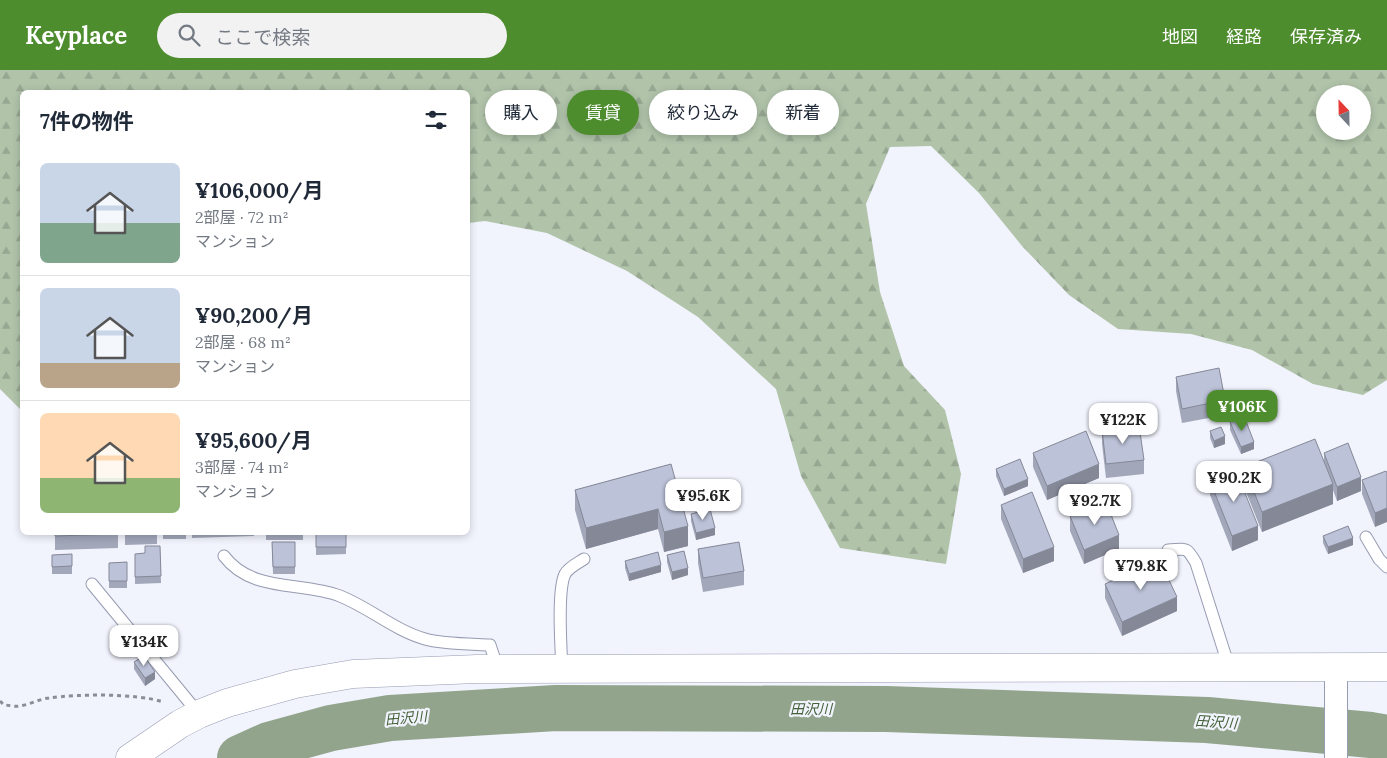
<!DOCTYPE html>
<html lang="ja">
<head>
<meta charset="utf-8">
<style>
  body { margin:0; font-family:Lora,"Noto Sans JP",serif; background:#f2f2f3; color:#1f2937; height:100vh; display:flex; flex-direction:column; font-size:19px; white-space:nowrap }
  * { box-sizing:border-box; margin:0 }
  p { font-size:16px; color:#747a83 }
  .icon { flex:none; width:28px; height:28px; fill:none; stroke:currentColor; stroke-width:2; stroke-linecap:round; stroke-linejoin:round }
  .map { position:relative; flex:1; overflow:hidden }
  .panel { position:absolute; left:20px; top:20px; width:450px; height:445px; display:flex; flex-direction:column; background:#fff; border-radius:8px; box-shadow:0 2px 8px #0003 }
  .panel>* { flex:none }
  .banner { position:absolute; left:485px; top:20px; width:475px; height:45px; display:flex; gap:10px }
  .needle { width:32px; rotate:338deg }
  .controls { position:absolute; left:1316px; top:15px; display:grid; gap:10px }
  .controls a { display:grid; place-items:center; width:55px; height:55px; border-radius:50%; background:#fff; box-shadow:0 2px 8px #0003; font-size:25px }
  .price { position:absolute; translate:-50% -42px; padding:0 11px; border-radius:10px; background:#fff; color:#222; font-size:16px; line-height:32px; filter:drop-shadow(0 1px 2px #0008) }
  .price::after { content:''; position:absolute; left:50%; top:30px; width:15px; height:11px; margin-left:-8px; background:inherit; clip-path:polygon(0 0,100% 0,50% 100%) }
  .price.selected { background:#4e8d2e; color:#fff }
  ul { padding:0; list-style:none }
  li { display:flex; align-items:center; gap:15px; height:125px; padding:0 20px }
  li+li { border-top:1px solid #e0e1e3 }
  li span { display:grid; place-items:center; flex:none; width:140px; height:100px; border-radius:8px; color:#555 }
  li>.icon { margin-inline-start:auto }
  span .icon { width:60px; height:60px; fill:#fffc; stroke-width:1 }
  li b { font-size:21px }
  h2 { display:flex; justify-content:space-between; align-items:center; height:60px; padding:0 20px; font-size:21px }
  .pill { padding:0 18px; border-radius:22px; background:#fff; box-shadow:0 2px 8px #0003; font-size:18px; line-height:45px }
  .pill.selected { background:#4e8d2e; color:#fff }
  header { display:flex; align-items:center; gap:30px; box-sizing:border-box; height:70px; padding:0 25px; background:#4e8d2e; color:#fff }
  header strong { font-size:24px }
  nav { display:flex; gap:28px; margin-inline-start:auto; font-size:18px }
  .search { width:350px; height:45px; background:#f2f2f3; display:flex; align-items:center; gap:12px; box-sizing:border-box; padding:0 18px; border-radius:28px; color:#747a83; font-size:19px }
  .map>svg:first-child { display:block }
  .forest { fill:url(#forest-firs); fill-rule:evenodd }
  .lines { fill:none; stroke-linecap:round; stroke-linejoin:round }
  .river { stroke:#92a48b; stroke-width:46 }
  .lane-casing { stroke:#969bb1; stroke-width:13 }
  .street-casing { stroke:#969bb1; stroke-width:24 }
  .secondary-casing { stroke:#969bb1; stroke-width:29 }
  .path { stroke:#8b8d96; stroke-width:3; stroke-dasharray:4 4; stroke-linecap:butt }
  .lane { stroke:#fff; stroke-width:11 }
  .street { stroke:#fff; stroke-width:22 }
  .secondary { stroke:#fff; stroke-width:28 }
  .wall { fill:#a2a7ba }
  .shaded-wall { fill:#848897 }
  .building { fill:#bcc2d8; stroke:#848897 }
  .labels { text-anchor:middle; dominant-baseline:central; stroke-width:4.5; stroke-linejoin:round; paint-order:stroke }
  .water-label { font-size:14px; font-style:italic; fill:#446138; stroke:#f1f3fd }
</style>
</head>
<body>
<header>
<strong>Keyplace</strong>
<div class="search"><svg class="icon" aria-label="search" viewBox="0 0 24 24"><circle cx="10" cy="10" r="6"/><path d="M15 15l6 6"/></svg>ここで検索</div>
<nav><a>地図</a><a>経路</a><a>保存済み</a></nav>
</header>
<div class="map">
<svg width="1387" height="688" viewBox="0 0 1387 688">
  <defs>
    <pattern id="forest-firs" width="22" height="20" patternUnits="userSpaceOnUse" patternTransform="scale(1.25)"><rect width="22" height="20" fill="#b1c4aa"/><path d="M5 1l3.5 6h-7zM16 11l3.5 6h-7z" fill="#97a792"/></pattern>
  </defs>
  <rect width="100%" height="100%" fill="#f1f3fd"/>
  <!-- forest -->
  <path class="forest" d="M0,0H1387V310L1363,325L1313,314L1252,280L1191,264L1118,259L1069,225L1022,176L979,123L931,76L890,77L866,134L880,222L904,296L945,340L961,404L946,494L840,478L801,406L776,319L698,247L627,201L547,163L485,151L468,153V22H22V339H20L0,319ZM1325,24H1362V61H1325Z"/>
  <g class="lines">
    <!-- river -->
    <polyline class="river" points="240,688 269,675 331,658 390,648 556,638 886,639 1207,650 1371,665 1387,668"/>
    <defs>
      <g id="lane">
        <polyline points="1366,467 1379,489 1387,497"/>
        <path d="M1168,480C1187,479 1186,476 1196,493L1229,597"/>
        <path d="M224,486C252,523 301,511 340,526C370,538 394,560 425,569C442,574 471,574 490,575L498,599"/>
        <polyline points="92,514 199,644"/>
        <path d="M562,599C561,578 557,520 565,504C569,497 578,493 584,489"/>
      </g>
      <polyline id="street" points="1336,688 1336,597"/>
      <polyline id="secondary" points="130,688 180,654 199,644 227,633 295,614 353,604 477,599 1387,597"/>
    </defs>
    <!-- lane casing -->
    <use href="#lane" class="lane-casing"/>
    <!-- street casing -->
    <use href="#street" class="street-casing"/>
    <!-- secondary casing -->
    <use href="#secondary" class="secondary-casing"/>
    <!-- path -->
    <path class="path" d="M0,631L4,635C9,635 14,637 19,636C29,635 39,629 49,628C77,624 136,623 163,632"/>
    <!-- lane -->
    <use href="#lane" class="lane"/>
    <!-- street -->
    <use href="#street" class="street"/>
    <!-- secondary -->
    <use href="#secondary" class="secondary"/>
  </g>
  <!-- wall -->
  <g class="wall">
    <polygon points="1176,307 1225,330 1225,345 1182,353 1176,321"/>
    <polygon points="1230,352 1254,379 1241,384 1230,360"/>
    <polygon points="1102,360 1144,390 1144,404 1106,408 1102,374"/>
    <polygon points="1210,361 1225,374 1214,378 1210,368"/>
    <polygon points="1033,383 1099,408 1047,430 1033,397"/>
    <polygon points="1324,383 1361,421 1337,431 1333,420 1333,434 1262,462 1244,417 1244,397 1324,390"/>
    <polygon points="671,394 688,476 664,482 658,459 586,479 575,440 575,420"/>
    <polygon points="996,399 1028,416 1004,426 996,406"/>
    <polygon points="1387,403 1375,457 1362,424 1362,410"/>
    <polygon points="1210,411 1258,470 1232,481 1210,425"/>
    <polygon points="1001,435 1054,491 1023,503 1001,449"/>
    <polygon points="691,444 715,465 696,470 691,451"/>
    <polygon points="1070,446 1119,479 1084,494 1070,461"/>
    <polygon points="55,462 118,462 118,478 55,480"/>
    <polygon points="125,462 157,462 157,474 125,475"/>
    <rect x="163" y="462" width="23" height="7"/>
    <polygon points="192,462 254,462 254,466 192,468"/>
    <rect x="266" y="462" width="37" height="8"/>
    <polygon points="316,462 346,462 346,484 316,485"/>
    <polygon points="1323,466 1353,475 1328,484 1323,473"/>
    <polygon points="272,472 295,472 295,504 273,504"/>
    <polygon points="160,476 161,513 135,514 135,484 145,483"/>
    <polygon points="698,479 744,501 744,515 703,522 698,493"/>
    <polygon points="72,484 72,504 52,504 52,485"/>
    <polygon points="667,485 688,505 672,510 667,492"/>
    <polygon points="625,491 661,502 629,511 625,498"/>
    <polygon points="127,492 127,518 109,518 109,493"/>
    <polygon points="1105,514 1177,541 1122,566 1105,528"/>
    <polygon points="134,592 155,609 145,616 134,599"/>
  </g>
  <!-- shaded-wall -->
  <g class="shaded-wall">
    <polygon points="1225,366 1225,374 1214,378 1214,371"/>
    <polygon points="1254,372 1254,379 1241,384 1241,377"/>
    <polygon points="1099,394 1099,408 1047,430 1047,416"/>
    <polygon points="1361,407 1361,421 1337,431 1337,417"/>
    <polygon points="1028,409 1028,416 1004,426 1004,419"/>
    <polygon points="1333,414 1333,434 1262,462 1262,442"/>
    <polygon points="1387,438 1387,452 1375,457 1375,443"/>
    <polygon points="658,439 658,459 586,479 586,458"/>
    <polygon points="688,456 688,476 664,482 664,462"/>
    <polygon points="1258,456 1258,470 1232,481 1232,466"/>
    <polygon points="715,458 715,465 696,470 696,463"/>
    <polygon points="1119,465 1119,479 1084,494 1084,480"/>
    <polygon points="1353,468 1353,475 1328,484 1328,477"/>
    <polygon points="1054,477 1054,491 1023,503 1023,489"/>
    <polygon points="661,495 661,502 629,511 629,504"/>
    <polygon points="688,498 688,505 672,510 672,502"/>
    <polygon points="1177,527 1177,541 1122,566 1122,552"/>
    <polygon points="155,602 155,609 145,616 145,608"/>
  </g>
  <!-- building -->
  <g class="building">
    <polygon points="1219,298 1225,330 1182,339 1176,307"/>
    <polygon points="1244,346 1254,372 1241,377 1230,352"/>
    <polygon points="1139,355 1144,390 1106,394 1102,360"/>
    <polygon points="1221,357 1225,366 1214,371 1210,361"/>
    <polygon points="1086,361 1099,394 1047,416 1033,383"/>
    <polygon points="1315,369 1333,414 1262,442 1244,397"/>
    <polygon points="1348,373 1361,407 1337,417 1324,383"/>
    <polygon points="1020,389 1028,409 1004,419 996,399"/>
    <polygon points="671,394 688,456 664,462 658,439 586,458 575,420"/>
    <polygon points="1236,400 1258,456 1232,466 1210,411"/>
    <polygon points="1386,401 1387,403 1387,438 1375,443 1362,410"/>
    <polygon points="1032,422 1054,477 1023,489 1001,435"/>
    <polygon points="1106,432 1119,465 1084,480 1070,446"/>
    <polygon points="710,439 715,458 696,463 691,444"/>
    <polygon points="1348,456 1353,468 1328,477 1323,466"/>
    <polygon points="55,462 118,462 118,464 55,466"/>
    <rect x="316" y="462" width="30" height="15"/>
    <polygon points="272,472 295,472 295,497 273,497"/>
    <polygon points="739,472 744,501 703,508 698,479"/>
    <polygon points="145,476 160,476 161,506 135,507 135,484 145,483"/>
    <polygon points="684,481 688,498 672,502 667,485"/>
    <polygon points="658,482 661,495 629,504 625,491"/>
    <polygon points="72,484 72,496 52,497 52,485"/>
    <polygon points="1159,489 1177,527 1122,552 1105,514"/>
    <polygon points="127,492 127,511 109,511 109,493"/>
    <polygon points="144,586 155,602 145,608 134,592"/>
  </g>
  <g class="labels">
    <!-- water labels -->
    <g class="water-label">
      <text x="811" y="639">田沢川</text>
      <text transform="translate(406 648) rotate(-5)">田沢川</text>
      <text transform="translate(1216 652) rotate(4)">田沢川</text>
    </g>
  </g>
</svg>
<div class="controls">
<a><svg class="needle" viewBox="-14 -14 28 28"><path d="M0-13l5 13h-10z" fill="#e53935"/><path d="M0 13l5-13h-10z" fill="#747a83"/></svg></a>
</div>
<b class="price selected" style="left:1242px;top:362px">¥106K</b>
<b class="price" style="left:1123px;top:375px">¥122K</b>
<b class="price" style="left:1234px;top:433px">¥90.2K</b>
<b class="price" style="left:703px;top:451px">¥95.6K</b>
<b class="price" style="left:1095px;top:456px">¥92.7K</b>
<b class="price" style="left:1141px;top:521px">¥79.8K</b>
<b class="price" style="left:144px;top:597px">¥134K</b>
<div class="banner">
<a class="pill">購入</a>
<a class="pill selected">賃貸</a>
<a class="pill">絞り込み</a>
<a class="pill">新着</a>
</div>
<section class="panel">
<h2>7件の物件<svg class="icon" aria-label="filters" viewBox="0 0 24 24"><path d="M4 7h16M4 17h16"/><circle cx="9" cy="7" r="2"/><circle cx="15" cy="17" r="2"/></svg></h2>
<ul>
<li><span style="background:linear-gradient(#c9d6e8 60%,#7fa58c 0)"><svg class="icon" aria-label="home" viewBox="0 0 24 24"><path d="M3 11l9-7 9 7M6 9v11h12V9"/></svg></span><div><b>¥106,000/月</b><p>2部屋 · 72 m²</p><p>マンション</p></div></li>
<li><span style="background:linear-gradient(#c9d6e8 75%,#b9a48a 0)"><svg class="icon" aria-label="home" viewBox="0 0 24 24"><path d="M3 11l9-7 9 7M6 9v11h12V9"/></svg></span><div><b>¥90,200/月</b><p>2部屋 · 68 m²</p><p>マンション</p></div></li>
<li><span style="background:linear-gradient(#ffd9b3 65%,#8fb573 0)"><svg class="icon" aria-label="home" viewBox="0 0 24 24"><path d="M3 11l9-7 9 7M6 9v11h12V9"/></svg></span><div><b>¥95,600/月</b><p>3部屋 · 74 m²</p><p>マンション</p></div></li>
</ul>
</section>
</div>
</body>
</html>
